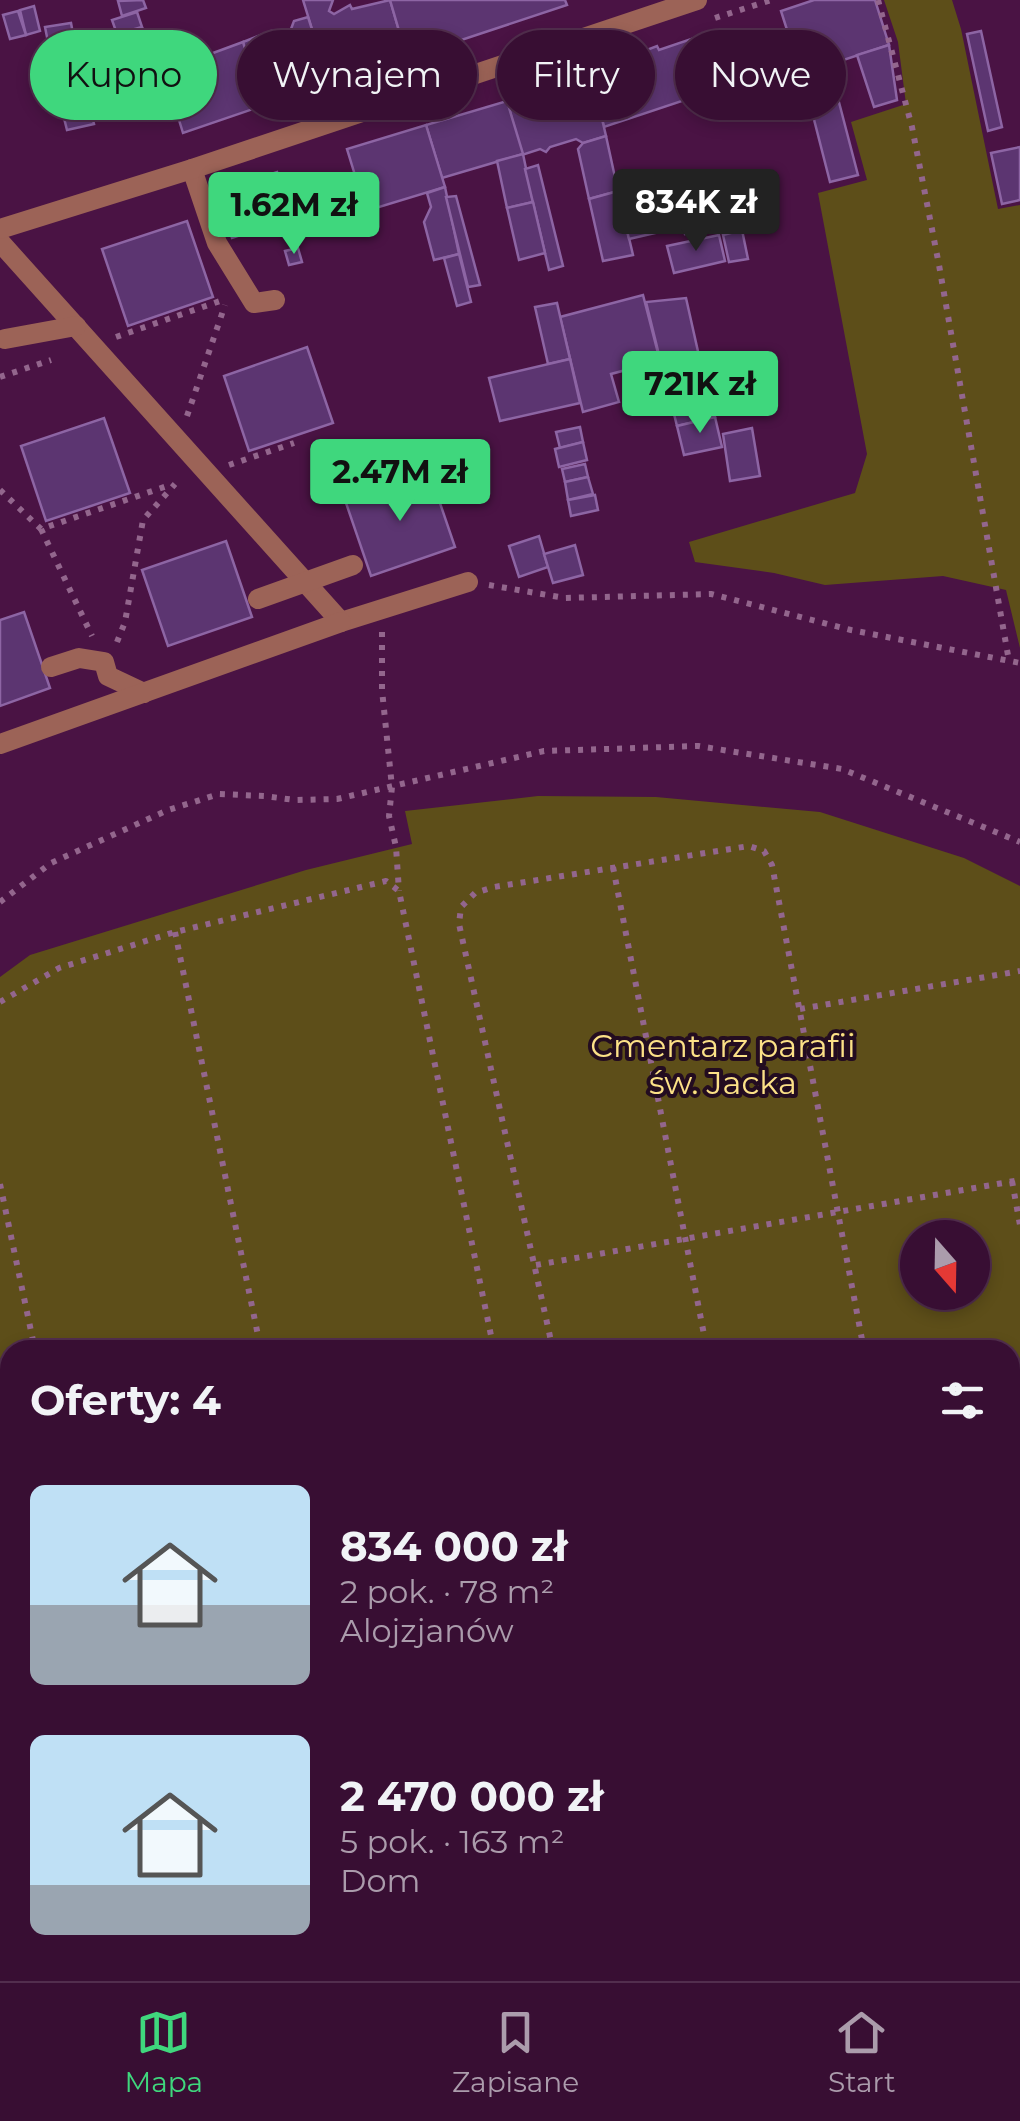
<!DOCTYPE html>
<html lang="pl">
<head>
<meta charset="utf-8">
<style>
  body { margin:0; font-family:Montserrat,sans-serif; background:#3f173b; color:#f1f3f6; height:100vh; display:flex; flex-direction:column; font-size:38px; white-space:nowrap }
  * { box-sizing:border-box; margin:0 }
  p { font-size:32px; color:#ab9cac }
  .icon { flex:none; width:55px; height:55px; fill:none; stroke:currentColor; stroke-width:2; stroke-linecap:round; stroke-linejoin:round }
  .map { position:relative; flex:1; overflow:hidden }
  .side { position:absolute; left:0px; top:1340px; width:1020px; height:642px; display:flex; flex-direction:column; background:#380e33; border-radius:30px 30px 0 0; box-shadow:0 5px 15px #0003,0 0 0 2px #522e4e }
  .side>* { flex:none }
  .top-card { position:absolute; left:30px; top:30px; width:960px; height:90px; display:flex; gap:20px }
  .needle { width:65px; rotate:160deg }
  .buttons { position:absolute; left:900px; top:1220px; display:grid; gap:20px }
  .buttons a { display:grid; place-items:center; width:90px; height:90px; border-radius:50%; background:#380e33; box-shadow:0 5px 15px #0003,0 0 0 2px #522e4e; font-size:50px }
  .price { position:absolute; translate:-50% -85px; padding:0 22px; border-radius:10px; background:#3fd77d; color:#111; font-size:32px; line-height:65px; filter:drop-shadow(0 2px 5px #0008) }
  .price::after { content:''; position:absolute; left:50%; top:60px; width:30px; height:22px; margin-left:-15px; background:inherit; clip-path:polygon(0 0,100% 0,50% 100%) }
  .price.on { background:#222; color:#fff }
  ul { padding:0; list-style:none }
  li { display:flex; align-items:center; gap:30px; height:250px; padding:0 30px }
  li span { display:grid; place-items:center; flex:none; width:280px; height:200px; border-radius:15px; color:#555 }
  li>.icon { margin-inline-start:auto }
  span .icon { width:120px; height:120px; fill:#fffc; stroke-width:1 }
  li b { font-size:42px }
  h2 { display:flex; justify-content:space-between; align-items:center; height:120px; padding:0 30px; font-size:42px }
  .chip { padding:0 35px; border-radius:45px; background:#380e33; box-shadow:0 5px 15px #0003,0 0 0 2px #522e4e; font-size:35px; line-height:90px }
  .chip.on { background:#3fd77d; color:#111 }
  .tabs { display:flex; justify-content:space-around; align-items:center; height:140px; border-top:2px solid #522e4e; background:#380e33; font-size:28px; color:#ab9cac }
  .tabs a { display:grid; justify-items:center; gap:5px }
  .tabs .on { color:#3fd77d }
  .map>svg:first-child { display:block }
  .green { fill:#5d4e19; fill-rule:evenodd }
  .building { fill:#5c3571; stroke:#8d65a4; stroke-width:2.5 }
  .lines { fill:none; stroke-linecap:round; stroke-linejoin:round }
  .path { stroke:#93668d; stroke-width:6; stroke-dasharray:5 8; stroke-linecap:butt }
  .lane { stroke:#9c6357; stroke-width:20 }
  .street { stroke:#9c6357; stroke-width:20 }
  .labels { text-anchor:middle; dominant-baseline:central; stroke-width:8; stroke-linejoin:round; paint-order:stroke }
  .park-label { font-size:32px; fill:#fce187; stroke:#230c20 }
</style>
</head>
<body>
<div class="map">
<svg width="1020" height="1981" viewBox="0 0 1020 1981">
  <rect width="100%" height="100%" fill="#4a1344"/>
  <!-- green -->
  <g class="green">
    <polygon points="884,0 952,0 961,29 998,209 1020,205 1020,648 1006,590 943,576 825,585 774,573 695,562 689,542 855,493 867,454 818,193 867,180 851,122 906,104 898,42"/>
    <path d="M538,796L656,797L820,812L964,858L1020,886V1981H0V977L30,955L306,870L412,844L405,811ZM918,1238H972V1292H918ZM10,1350H1010V1972H10Z"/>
  </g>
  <!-- building -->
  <g class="building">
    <polygon points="143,0 146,8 122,16 118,1"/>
    <polygon points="303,0 333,0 329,11 334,14 350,5 352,9 390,0 407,58 329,84"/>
    <polygon points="390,0 565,0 567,5 407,58"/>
    <polygon points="814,0 875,0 889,45 828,65 835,87 808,96 781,11"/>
    <polygon points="34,6 40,31 26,35 20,10"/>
    <polygon points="18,11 26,35 10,39 3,15"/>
    <polygon points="137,12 142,27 117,34 112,20"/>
    <polygon points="308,17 329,84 262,106 243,42 271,31 291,29 294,21"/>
    <polygon points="71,23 74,39 48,42 45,27"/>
    <polygon points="143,29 147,44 118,51 114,36"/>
    <polygon points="981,31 1002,127 988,131 967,34"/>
    <polygon points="697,37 712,91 604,127 591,72 632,59 631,56 657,46 659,50"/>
    <polygon points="74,39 77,55 51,60 48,42"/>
    <polygon points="243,42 262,106 183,133 164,71"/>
    <polygon points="889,45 897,100 874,107 857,55"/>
    <polygon points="153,49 158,64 131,71 128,55"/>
    <polygon points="78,55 82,72 55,77 52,61"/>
    <polygon points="156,69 160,84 134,91 130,76"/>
    <polygon points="82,72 86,88 59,94 55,77"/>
    <polygon points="591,72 606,136 583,143 576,139 550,147 546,152 540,149 522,155 507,101"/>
    <polygon points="835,87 858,175 830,182 808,96"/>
    <polygon points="86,88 92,105 90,108 62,112 59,94"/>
    <polygon points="162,89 165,104 139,110 136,95"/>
    <polygon points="507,101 523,154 442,178 426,125"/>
    <polygon points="90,108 94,124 67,130 63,114"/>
    <polygon points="426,125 445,187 366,211 347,149"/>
    <polygon points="606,136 618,191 589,199 578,149 583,143"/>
    <polygon points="1020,147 1020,200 1002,204 991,153"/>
    <polygon points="523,154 533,202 507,208 497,161"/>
    <polygon points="538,165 563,266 549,270 525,169"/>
    <polygon points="277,172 292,218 232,238 217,192"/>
    <polygon points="445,187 459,254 434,260 424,222 431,207 427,193"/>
    <polygon points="618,191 633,255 603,261 589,199"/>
    <polygon points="456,196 480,285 468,287 446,197"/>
    <polygon points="728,197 735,229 719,233 712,200"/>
    <polygon points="711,201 717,228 701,230 695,204"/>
    <polygon points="533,202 545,253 519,260 507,208"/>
    <polygon points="694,206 699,231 685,234 678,209"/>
    <polygon points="652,217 655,233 629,239 625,223"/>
    <polygon points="187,221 213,297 128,326 102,249"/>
    <polygon points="742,230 748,259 729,262 723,235"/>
    <polygon points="719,235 725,261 674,273 667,246"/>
    <polygon points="298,248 302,262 289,265 285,251"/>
    <polygon points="459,254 471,302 457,306 444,258"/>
    <polygon points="643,295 660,361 611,374 619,402 583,412 560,317"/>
    <polygon points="686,298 699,356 662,367 646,302"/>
    <polygon points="557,303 570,359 548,364 535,307"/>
    <polygon points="307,347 333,423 249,451 224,376"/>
    <polygon points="699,356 708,388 670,398 662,367"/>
    <polygon points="570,359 580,403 500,421 489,378"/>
    <polygon points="708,388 715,417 677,426 670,398"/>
    <polygon points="715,417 722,447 684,455 677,426"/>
    <polygon points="104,418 130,493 46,521 21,446"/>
    <polygon points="580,427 583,442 560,448 556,432"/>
    <polygon points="752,428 760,476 730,481 723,434"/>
    <polygon points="583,442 587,460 559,467 555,449"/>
    <polygon points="585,464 588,477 565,482 562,469"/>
    <polygon points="429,471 455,547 371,576 345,500"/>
    <polygon points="588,477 593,494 568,500 565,482"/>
    <polygon points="595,495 598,510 571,516 568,500"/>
    <polygon points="539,536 548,567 519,577 509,546"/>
    <polygon points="226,541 252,617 168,646 142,570"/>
    <polygon points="575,545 583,575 553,583 544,554"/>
    <polygon points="24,612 50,688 0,706 0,620"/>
  </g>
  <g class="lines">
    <!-- path -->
    <g class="path">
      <polyline points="878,0 912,127 939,265 1009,661"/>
      <polyline points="715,18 771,0"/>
      <polyline points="116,337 223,300"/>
      <polyline points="0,377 51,360"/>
      <polyline points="187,416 225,305"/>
      <polyline points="229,465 294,443"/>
      <polyline points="0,490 41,529 170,485"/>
      <polyline points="41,529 92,636"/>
      <polyline points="489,585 565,598 711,594 851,630 1020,663"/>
      <polyline points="382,632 382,690 392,787 389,816 396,847 399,891"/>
      <polyline points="117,642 125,622 143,520 175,484"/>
      <polyline points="613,867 707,1350"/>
      <polyline points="0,902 51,863 168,810 219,794 264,796 295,800 337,799 544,751 698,746 842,769 1020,842"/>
      <polyline points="175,932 261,1350"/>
      <polyline points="0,1002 59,968 175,932 386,881 399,891 494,1350"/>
      <polyline points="800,1009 1020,971"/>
      <polyline points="1012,1181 1020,1225"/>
      <polyline points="0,1184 35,1350"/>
      <polyline points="536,1265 1020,1180"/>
      <polyline points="553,1350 459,924 461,907 475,893 494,887 749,846 764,851 772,865 864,1350"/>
      <polyline points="1010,1593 1020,1591"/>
      <polyline points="164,1972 166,1981"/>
      <polyline points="389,1972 390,1981"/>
      <polyline points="625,1972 626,1981"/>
      <polyline points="678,1972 680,1981"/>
      <polyline points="829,1972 831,1981"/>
      <polyline points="983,1972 984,1981"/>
    </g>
    <!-- lane -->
    <g class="lane">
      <polyline points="192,169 217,243 254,303 275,300"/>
      <polyline points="0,242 341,622 468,582"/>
      <polyline points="5,339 76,326"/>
      <polyline points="258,599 353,565"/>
      <polyline points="51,667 79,658 104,662 108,676 144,693"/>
      <polyline points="0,744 341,622"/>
    </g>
    <!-- street -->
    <polyline class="street" points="0,229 192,169 697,0"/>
  </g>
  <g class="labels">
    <!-- park labels -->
    <g class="park-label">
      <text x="723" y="1045">Cmentarz parafii<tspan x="723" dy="37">św. Jacka</tspan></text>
    </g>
  </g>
</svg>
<div class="buttons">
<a><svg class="needle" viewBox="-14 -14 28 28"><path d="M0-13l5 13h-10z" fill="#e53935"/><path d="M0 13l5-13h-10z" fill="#ab9cac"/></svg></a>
</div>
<b class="price on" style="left:696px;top:254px">834K zł</b>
<b class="price" style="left:294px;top:257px">1.62M zł</b>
<b class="price" style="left:700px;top:436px">721K zł</b>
<b class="price" style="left:400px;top:524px">2.47M zł</b>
<div class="top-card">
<a class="chip on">Kupno</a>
<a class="chip">Wynajem</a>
<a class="chip">Filtry</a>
<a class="chip">Nowe</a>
</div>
<section class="side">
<h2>Oferty: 4<svg class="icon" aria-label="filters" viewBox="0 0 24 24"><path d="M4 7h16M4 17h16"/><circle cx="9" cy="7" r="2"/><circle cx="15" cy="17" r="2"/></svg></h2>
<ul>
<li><span style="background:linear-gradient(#bfe0f5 60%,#9aa5b1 0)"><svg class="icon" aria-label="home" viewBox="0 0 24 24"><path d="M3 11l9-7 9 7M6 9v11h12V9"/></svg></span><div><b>834 000 zł</b><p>2 pok. · 78 m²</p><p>Alojzjanów</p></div></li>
<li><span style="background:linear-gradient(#bfe0f5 75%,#9aa5b1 0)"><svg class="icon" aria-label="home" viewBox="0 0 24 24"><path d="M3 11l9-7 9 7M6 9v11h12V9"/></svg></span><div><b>2 470 000 zł</b><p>5 pok. · 163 m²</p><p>Dom</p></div></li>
</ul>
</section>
</div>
<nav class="tabs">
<a class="on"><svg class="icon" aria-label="map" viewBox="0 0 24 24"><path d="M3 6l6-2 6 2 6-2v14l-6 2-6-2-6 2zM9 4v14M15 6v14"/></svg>Mapa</a>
<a><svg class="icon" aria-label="saved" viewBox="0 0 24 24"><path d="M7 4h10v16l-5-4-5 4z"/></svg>Zapisane</a>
<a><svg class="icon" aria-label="home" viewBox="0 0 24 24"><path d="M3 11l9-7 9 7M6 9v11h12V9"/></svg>Start</a>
</nav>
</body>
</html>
